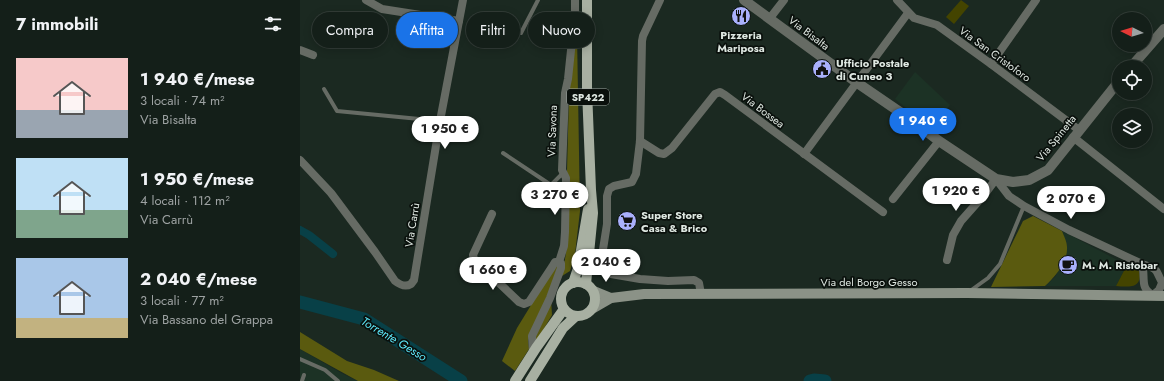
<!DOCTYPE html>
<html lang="it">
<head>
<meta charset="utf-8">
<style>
  body { margin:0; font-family:Jost,sans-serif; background:#212c26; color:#f1f3f6; height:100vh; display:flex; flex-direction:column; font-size:15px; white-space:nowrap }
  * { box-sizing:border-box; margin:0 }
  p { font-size:13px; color:#9da2a2 }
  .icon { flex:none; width:22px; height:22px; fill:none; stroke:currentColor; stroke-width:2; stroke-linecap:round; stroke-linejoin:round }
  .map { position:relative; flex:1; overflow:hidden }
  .details { display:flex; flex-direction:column; background:#141f19; width:300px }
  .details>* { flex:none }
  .top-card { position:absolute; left:12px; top:12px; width:380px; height:36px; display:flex; gap:8px }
  .needle { width:26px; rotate:275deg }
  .fabs { position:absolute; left:812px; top:12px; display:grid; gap:8px }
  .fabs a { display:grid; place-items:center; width:40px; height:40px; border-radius:50%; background:#141f19; box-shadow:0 2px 10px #0003,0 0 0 1px #333d38; font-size:20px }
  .price { position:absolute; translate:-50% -34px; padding:0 9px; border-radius:14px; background:#fff; color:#222; font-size:13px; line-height:26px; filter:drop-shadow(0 1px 2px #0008) }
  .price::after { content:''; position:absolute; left:50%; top:24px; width:12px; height:9px; margin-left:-6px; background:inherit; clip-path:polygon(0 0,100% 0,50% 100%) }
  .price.current { background:#1a73e8; color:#fff }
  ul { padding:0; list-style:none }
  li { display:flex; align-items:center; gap:12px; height:100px; padding:0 16px }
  li span { display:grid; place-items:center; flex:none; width:112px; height:80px; border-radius:0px; color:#555 }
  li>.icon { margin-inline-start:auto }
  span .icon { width:48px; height:48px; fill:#fffc; stroke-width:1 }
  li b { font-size:17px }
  h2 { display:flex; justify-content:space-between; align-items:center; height:48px; padding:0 16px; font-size:17px }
  .pill { padding:0 14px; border-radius:18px; background:#141f19; box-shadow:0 2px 10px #0003,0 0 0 1px #333d38; font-size:14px; line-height:36px }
  .pill.current { background:#1a73e8; color:#fff }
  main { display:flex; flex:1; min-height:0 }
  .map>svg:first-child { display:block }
  .built { fill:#1c3225 }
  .green { fill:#440 }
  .forest { fill:#5a5a0f }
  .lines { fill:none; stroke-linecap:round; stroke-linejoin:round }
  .canal { stroke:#084047; stroke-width:8 }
  .river { stroke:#084047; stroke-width:13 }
  .service { stroke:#666b64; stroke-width:4 }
  .minor { stroke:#666b64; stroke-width:8 }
  .tertiary { stroke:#666b64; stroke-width:10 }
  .secondary { stroke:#8b9287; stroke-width:10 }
  .primary { stroke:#a8b0a2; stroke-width:10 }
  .labels { text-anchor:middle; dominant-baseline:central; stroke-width:3.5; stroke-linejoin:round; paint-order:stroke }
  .shield { fill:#0a100c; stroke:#9fa7a2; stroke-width:1 }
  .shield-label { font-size:10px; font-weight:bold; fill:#dfe8e2 }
  .street-label { font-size:11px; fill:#dfe8e2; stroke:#0a100c }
  .poi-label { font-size:11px; font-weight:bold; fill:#dfe8e2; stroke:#0a100c; text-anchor:start }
  .water-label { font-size:12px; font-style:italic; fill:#5eeafc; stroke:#0a100c }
</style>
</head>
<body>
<main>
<section class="details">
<h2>7 immobili<svg class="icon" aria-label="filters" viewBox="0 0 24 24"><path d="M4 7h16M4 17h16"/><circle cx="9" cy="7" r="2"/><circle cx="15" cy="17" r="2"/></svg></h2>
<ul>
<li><span style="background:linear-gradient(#f6c9c9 65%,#9aa5b1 0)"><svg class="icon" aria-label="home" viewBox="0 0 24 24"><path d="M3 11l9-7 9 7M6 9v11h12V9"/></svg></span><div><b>1 940 €/mese</b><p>3 locali · 74 m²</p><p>Via Bisalta</p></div></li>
<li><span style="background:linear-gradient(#bfe0f5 65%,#7fa58c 0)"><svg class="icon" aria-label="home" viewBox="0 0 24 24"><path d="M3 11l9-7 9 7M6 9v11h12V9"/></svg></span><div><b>1 950 €/mese</b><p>4 locali · 112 m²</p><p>Via Carrù</p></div></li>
<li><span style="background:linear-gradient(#a9c7e8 75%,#c2b280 0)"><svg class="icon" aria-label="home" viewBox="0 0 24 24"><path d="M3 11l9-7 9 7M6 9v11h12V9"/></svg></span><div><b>2 040 €/mese</b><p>3 locali · 77 m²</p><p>Via Bassano del Grappa</p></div></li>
</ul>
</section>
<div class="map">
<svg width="864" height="381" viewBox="0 0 864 381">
  <rect width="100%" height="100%" fill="#1b2921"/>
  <!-- built -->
  <g class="built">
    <polygon points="615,72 650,105 631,128 595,99"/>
    <polygon points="762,231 827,265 816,286 745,286 755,277 766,255 767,246"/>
    <polygon points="0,349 43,374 58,381 0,381"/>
  </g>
  <!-- green -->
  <g class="green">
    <polygon points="661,0 669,6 654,24 646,17"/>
    <path d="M827,265L839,271C843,289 828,287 816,286Z"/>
  </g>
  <!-- forest -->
  <g class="forest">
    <polygon points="277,34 280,211 275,254 270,271 262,276 266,253 268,232 267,171 269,95 275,41"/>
    <path d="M733,216L762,231C764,236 767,242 767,247C768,262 755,277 745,286L691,287L723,221Z"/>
    <polygon points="257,265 258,267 258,271 228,340 229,349 215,371 202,361 217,328 255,266"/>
    <polygon points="251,299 252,315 236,342 235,335"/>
    <polygon points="0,332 47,361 74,370 99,381 58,381 0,349"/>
  </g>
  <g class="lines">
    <!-- canal -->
    <polyline class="canal" points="0,230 9,235 33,254"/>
    <!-- river -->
    <g class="river">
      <polyline points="0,302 64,319 161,381"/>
      <polyline points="510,381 514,380 525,381"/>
    </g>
    <!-- service -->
    <g class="service">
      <polyline points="221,33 238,0"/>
      <polyline points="24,89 37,111 140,121"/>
      <polyline points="203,153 251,185 261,175 262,172"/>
      <polyline points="670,291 688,278 700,264 724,206"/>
      <polyline points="0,359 25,370 38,381"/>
      <polyline points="2,381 4,375"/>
    </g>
    <!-- minor -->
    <g class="minor">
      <polyline points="66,0 82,9 159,21"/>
      <polyline points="360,0 343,36 342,41 340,141 336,174 332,182 314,186 309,189 307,196 307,224 301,262 304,269 311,274 340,279 368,281 394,280 399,283 401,294"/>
      <polyline points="597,0 614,18 637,25 691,64 779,130"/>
      <polyline points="470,18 484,0"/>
      <polyline points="0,50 13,55"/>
      <polyline points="691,64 736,0"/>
      <polyline points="773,137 864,209"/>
      <polyline points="340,141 359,153 364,154 372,148 415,94 420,92 425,95 583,212"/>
      <polyline points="504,154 608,13"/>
      <path d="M0,160L31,193L75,252L95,281C100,285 106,287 111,284L114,280L140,121L163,0"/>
      <polyline points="593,199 639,141"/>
      <polyline points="192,214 173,255 174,259 219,302 224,304 229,302 252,267 255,262 259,262"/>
      <path d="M647,260L653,235L661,221L684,195L696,179L709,196L724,206L769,230L842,264C862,270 854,271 864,285"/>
      <path d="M842,264C846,277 839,288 853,295L859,290L862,283"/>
      <polyline points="233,353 232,336 250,298 261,268 261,263 259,262 264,246 265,232 266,178 262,170 265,93 268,79 275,12 275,0"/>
    </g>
    <!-- tertiary -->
    <g class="tertiary">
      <polyline points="444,0 556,82 613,121 639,141 696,179 713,182 729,180 748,170 819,81"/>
      <polyline points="831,67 864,29"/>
    </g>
    <!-- secondary -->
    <g class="secondary">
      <polyline points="294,291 311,298"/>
      <polyline points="292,309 311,298 344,294 667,293 864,296"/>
    </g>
    <!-- primary -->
    <g class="primary">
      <circle cx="278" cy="299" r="17"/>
      <polyline points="273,283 278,268 288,209"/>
      <polyline points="286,284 293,213 291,190 287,90 287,0"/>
      <polyline points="215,381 236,348 264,309"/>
      <polyline points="230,381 263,328 276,316"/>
    </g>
  </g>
  <!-- icons -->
  <defs>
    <symbol id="restaurant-disc" viewBox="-11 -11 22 22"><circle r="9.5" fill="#a9b0fc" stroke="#0a100c"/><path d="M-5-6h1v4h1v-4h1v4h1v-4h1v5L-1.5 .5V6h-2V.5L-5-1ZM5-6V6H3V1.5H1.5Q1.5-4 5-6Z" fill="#111"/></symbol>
    <symbol id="civic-disc" viewBox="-11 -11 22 22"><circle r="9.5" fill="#a9b0fc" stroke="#0a100c"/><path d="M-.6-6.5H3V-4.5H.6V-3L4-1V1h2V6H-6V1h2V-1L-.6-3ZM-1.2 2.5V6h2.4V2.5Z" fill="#111"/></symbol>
    <symbol id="supermarket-disc" viewBox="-11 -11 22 22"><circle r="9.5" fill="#a9b0fc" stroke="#0a100c"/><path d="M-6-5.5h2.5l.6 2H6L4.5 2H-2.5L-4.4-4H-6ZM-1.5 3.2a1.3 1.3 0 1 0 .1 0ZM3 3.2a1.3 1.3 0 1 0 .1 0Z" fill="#111"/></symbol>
    <symbol id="cafe-disc" viewBox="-11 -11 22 22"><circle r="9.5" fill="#a9b0fc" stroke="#0a100c"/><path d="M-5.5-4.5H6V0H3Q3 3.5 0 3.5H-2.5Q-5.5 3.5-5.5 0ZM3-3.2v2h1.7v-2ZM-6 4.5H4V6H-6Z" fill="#111"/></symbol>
  </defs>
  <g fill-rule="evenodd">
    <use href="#restaurant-disc" x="430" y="5" width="22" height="22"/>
    <use href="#civic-disc" x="511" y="58" width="22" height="22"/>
    <use href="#supermarket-disc" x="316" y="210" width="22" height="22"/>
    <use href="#cafe-disc" x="757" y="254" width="22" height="22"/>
  </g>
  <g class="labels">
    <!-- shield labels -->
    <rect class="shield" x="267" y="89" width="42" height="16" rx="3"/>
    <g class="shield-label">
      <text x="288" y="97">SP422</text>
    </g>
    <!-- street labels -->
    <g class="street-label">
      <text transform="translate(509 33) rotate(37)">Via Bisalta</text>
      <text transform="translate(695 54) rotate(36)">Via San Cristoforo</text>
      <text transform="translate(463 110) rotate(37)">Via Bossea</text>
      <text transform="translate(252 131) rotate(-88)">Via Savona</text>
      <text transform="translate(756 138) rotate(-51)">Via Spinetta</text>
      <text transform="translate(112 225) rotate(-81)">Via Carrù</text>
      <text x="569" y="282">Via del Borgo Gesso</text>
    </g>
    <!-- poi labels -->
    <g class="poi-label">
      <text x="441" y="35" text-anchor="middle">Pizzeria<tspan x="441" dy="13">Mariposa</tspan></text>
      <text x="536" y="63">Ufficio Postale<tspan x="536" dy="13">di Cuneo 3</tspan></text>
      <text x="341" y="215">Super Store<tspan x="341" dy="13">Casa &amp; Brico</tspan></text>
      <text x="782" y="265">M. M. Ristobar</text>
    </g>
    <!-- water labels -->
    <g class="water-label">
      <text transform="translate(94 339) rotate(31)">Torrente Gesso</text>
    </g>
  </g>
</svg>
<div class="fabs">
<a><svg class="needle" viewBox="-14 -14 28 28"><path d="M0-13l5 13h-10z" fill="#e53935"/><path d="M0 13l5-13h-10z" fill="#9da2a2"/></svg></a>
<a><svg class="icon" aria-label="locate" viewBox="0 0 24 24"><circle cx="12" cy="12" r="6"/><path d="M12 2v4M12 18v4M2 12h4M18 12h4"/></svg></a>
<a><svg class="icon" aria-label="layers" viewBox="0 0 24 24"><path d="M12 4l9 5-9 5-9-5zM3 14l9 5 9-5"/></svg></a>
</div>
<b class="price current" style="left:623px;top:142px">1 940 €</b>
<b class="price" style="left:145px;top:150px">1 950 €</b>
<b class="price" style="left:656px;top:212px">1 920 €</b>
<b class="price" style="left:255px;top:216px">3 270 €</b>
<b class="price" style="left:771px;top:220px">2 070 €</b>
<b class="price" style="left:306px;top:283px">2 040 €</b>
<b class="price" style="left:193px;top:291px">1 660 €</b>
<div class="top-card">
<a class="pill">Compra</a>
<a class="pill current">Affitta</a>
<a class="pill">Filtri</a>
<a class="pill">Nuovo</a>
</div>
</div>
</main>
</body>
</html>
